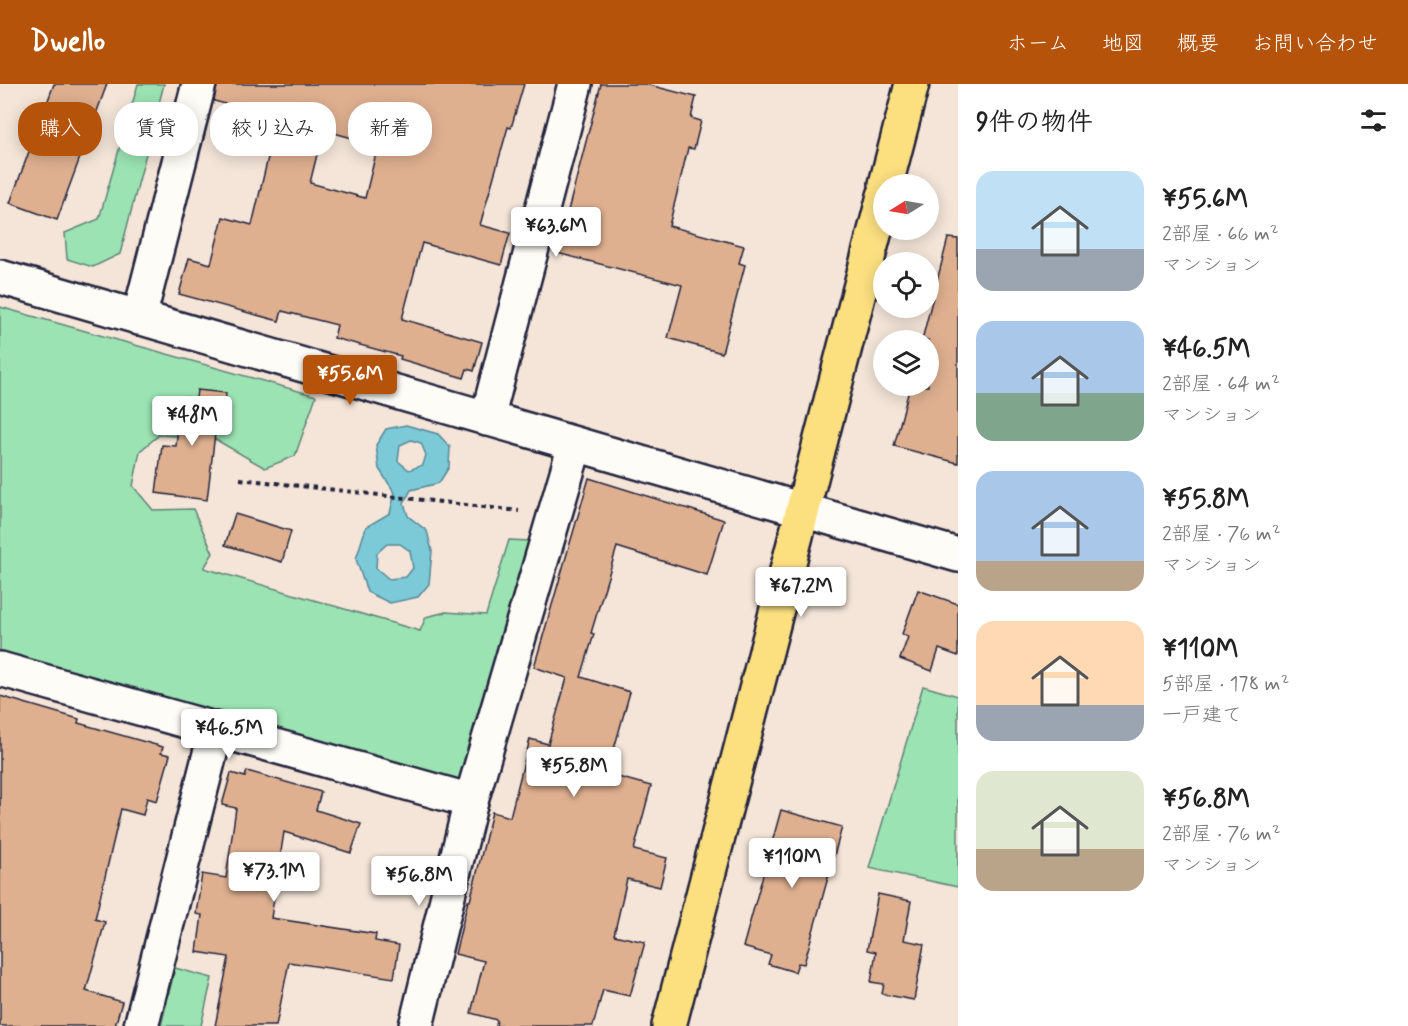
<!DOCTYPE html>
<html lang="ja">
<head>
<meta charset="utf-8">
<style>
  body { margin:0; font-family:Mynerve,"Klee One",sans-serif; background:#f6f6f6; color:#222; height:100vh; display:flex; flex-direction:column; font-size:22px; white-space:nowrap }
  * { box-sizing:border-box; margin:0 }
  p { font-size:20px; color:#767676 }
  .icon { flex:none; width:33px; height:33px; fill:none; stroke:currentColor; stroke-width:2; stroke-linecap:round; stroke-linejoin:round }
  .map { position:relative; flex:1; overflow:hidden }
  .sheet { display:flex; flex-direction:column; background:#fff; width:450px }
  .sheet>* { flex:none }
  .hud { position:absolute; left:18px; top:18px; width:570px; height:54px; display:flex; gap:12px }
  .needle { width:39px; rotate:259deg }
  .controls { position:absolute; left:873px; top:90px; display:grid; gap:12px }
  .controls a { display:grid; place-items:center; width:66px; height:66px; border-radius:50%; background:#fff; box-shadow:0 3px 15px #0003; font-size:30px }
  .price { position:absolute; translate:-50% -51px; padding:0 14px; border-radius:6px; background:#fff; color:#222; font-size:20px; line-height:39px; filter:drop-shadow(0 2px 3px #0008) }
  .price::after { content:''; position:absolute; left:50%; top:36px; width:18px; height:14px; margin-left:-9px; background:inherit; clip-path:polygon(0 0,100% 0,50% 100%) }
  .price.selected { background:#b45309; color:#fff }
  ul { padding:0; list-style:none }
  li { display:flex; align-items:center; gap:18px; height:150px; padding:0 18px }
  li span { display:grid; place-items:center; flex:none; width:168px; height:120px; border-radius:18px; color:#555 }
  li>.icon { margin-inline-start:auto }
  span .icon { width:72px; height:72px; fill:#fffc; stroke-width:1 }
  li b { font-size:26px }
  h2 { display:flex; justify-content:space-between; align-items:center; height:72px; padding:0 18px; font-size:26px }
  .pill { padding:0 21px; border-radius:24px; background:#fff; box-shadow:0 3px 15px #0003; font-size:21px; line-height:54px }
  .pill.selected { background:#b45309; color:#fff }
  header { display:flex; align-items:center; gap:36px; box-sizing:border-box; height:84px; padding:0 30px; background:#b45309; color:#fff }
  header strong { font-size:28px }
  nav { display:flex; gap:33px; margin-inline-start:auto; font-size:21px }
  main { display:flex; flex:1; min-height:0 }
  .map>svg:first-child { display:block }
  .green { fill:#9be3b2; stroke:#5e8276; stroke-width:1.5 }
  .water { fill:#7bcad7; stroke:#578799; stroke-width:1.5; fill-rule:evenodd }
  .building { fill:#dfb090; stroke:#22223b; stroke-width:1.5; fill-rule:evenodd }
  .lines { fill:none; stroke-linecap:round; stroke-linejoin:round }
  .minor-casing { stroke:#22223b; stroke-width:38 }
  .major-casing { stroke:#22223b; stroke-width:38 }
  .path { stroke:#22223b; stroke-width:4; stroke-dasharray:4.5 4.5; stroke-linecap:butt }
  .minor { stroke:#fdfcf7; stroke-width:33 }
  .major { stroke:#fce080; stroke-width:33 }
</style>
</head>
<body>
<header>
<strong>Dwello</strong>
<nav><a>ホーム</a><a>地図</a><a>概要</a><a>お問い合わせ</a></nav>
</header>
<main>
<div class="map">
<svg width="958" height="942" viewBox="0 0 958 942">
  <rect width="100%" height="100%" fill="#f4e5d8"/>
  <filter id="ink" filterUnits="userSpaceOnUse"><feTurbulence type="fractalNoise" baseFrequency=".0167" numOctaves="2"/><feDisplacementMap in="SourceGraphic" scale="12" xChannelSelector="R" yChannelSelector="G"/><feConvolveMatrix kernelMatrix="1 2 1 2 8 2 1 2 1" color-interpolation-filters="sRGB"/></filter>
  <g filter="url(#ink)">
    <!-- green -->
    <g class="green">
      <polygon points="138,0 164,0 120,170 93,183 67,175 65,149 99,135"/>
      <polygon points="0,223 316,312 295,372 265,384 213,354 159,351 140,367 133,402 153,426 193,425 213,469 204,484 420,547 426,533 446,528 486,531 509,456 530,457 460,696 0,568"/>
      <polygon points="923,602 958,612 958,803 869,784"/>
      <polygon points="175,884 212,894 201,942 161,942"/>
    </g>
    <!-- water -->
    <path class="water" d="M406,341L438,350L450,363L449,383L439,399L411,406L404,419L408,432L427,447L432,467L429,500L418,513L390,519L367,508L356,475L366,443L390,429L395,409L379,385L376,361L386,345ZM411,356L421,359L426,371L423,381L409,386L398,377L400,361ZM387,460H400L410,467L413,484L406,493L389,495L376,484L377,469Z"/>
    <!-- building -->
    <g class="building">
      <polygon points="54,0 107,0 57,136 10,119"/>
      <path d="M217,0H524L511,44L508,43L480,141L510,149L501,181L422,159L402,235L482,258L474,287L467,285L464,294L400,275L401,272L334,254L337,241L282,227L279,237L179,210L189,174L211,180L223,133L252,141L271,61L265,59L273,32L214,17ZM323,46L378,61L365,114L310,99Z"/>
      <polygon points="601,0 645,0 696,13 691,34 701,37 694,65 688,64 669,142 744,162 739,179 745,181 722,269 668,254 682,201 557,169"/>
      <polygon points="948,154 958,155 958,379 894,362 910,302 928,302 928,256 922,256"/>
      <polygon points="197,306 226,309 223,342 216,341 207,416 156,409 162,361 176,362 181,313 196,314"/>
      <polygon points="589,394 724,436 707,491 617,463 591,549 594,550 581,593 630,608 607,690 651,702 634,766 667,774 660,803 627,795 614,851 645,858 630,912 603,906 593,942 496,942 497,936 471,929 484,877 455,870 468,817 470,817 492,728 510,733 530,655 548,660 567,594 534,583"/>
      <polygon points="235,430 291,447 282,478 225,461"/>
      <polygon points="918,506 958,520 958,572 939,565 932,587 900,575 908,553 902,550"/>
      <polygon points="0,612 79,635 78,639 163,663 161,669 170,671 157,717 147,714 143,731 121,725 95,835 105,838 86,907 122,918 115,942 0,942"/>
      <polygon points="247,687 321,708 316,726 361,740 351,769 284,748 271,834 376,850 375,857 399,861 394,894 289,878 276,942 215,942 229,873 197,868 202,831 196,830 202,790 226,794 236,724 222,721 231,689 245,693"/>
      <polygon points="781,726 842,743 804,880 798,879 795,888 768,880 771,871 743,863"/>
      <polygon points="878,810 911,817 904,856 924,860 914,916 882,910 884,900 871,898 876,868 867,866"/>
    </g>
    <g class="lines">
      <defs>
        <g id="minor">
          <polyline points="0,193 958,471"/>
          <polyline points="139,234 199,0"/>
          <polyline points="487,335 575,0"/>
          <polyline points="0,585 471,717"/>
          <polyline points="141,942 216,646"/>
          <polyline points="416,942 471,717 575,361"/>
        </g>
        <g id="major">
          <polyline points="886,100 912,0"/>
          <polyline points="669,942 884,112"/>
        </g>
      </defs>
      <!-- minor casing -->
      <use href="#minor" class="minor-casing"/>
      <!-- major casing -->
      <use href="#major" class="major-casing"/>
      <!-- path -->
      <polyline class="path" points="240,395 519,427"/>
      <!-- minor -->
      <use href="#minor" class="minor"/>
      <!-- major -->
      <use href="#major" class="major"/>
    </g>
  </g>
</svg>
<div class="controls">
<a><svg class="needle" viewBox="-14 -14 28 28"><path d="M0-13l5 13h-10z" fill="#e53935"/><path d="M0 13l5-13h-10z" fill="#767676"/></svg></a>
<a><svg class="icon" aria-label="locate" viewBox="0 0 24 24"><circle cx="12" cy="12" r="6"/><path d="M12 2v4M12 18v4M2 12h4M18 12h4"/></svg></a>
<a><svg class="icon" aria-label="layers" viewBox="0 0 24 24"><path d="M12 4l9 5-9 5-9-5zM3 14l9 5 9-5"/></svg></a>
</div>
<b class="price" style="left:556px;top:174px">¥63.6M</b>
<b class="price selected" style="left:350px;top:322px">¥55.6M</b>
<b class="price" style="left:192px;top:363px">¥48M</b>
<b class="price" style="left:801px;top:534px">¥67.2M</b>
<b class="price" style="left:229px;top:676px">¥46.5M</b>
<b class="price" style="left:574px;top:714px">¥55.8M</b>
<b class="price" style="left:792px;top:805px">¥110M</b>
<b class="price" style="left:274px;top:819px">¥73.1M</b>
<b class="price" style="left:419px;top:823px">¥56.8M</b>
<div class="hud">
<a class="pill selected">購入</a>
<a class="pill">賃貸</a>
<a class="pill">絞り込み</a>
<a class="pill">新着</a>
</div>
</div>
<section class="sheet">
<h2>9件の物件<svg class="icon" aria-label="filters" viewBox="0 0 24 24"><path d="M4 7h16M4 17h16"/><circle cx="9" cy="7" r="2"/><circle cx="15" cy="17" r="2"/></svg></h2>
<ul>
<li><span style="background:linear-gradient(#bfe0f5 65%,#9aa5b1 0)"><svg class="icon" aria-label="home" viewBox="0 0 24 24"><path d="M3 11l9-7 9 7M6 9v11h12V9"/></svg></span><div><b>¥55.6M</b><p>2部屋 · 66 m²</p><p>マンション</p></div></li>
<li><span style="background:linear-gradient(#a9c7e8 60%,#7fa58c 0)"><svg class="icon" aria-label="home" viewBox="0 0 24 24"><path d="M3 11l9-7 9 7M6 9v11h12V9"/></svg></span><div><b>¥46.5M</b><p>2部屋 · 64 m²</p><p>マンション</p></div></li>
<li><span style="background:linear-gradient(#a9c7e8 75%,#b9a48a 0)"><svg class="icon" aria-label="home" viewBox="0 0 24 24"><path d="M3 11l9-7 9 7M6 9v11h12V9"/></svg></span><div><b>¥55.8M</b><p>2部屋 · 76 m²</p><p>マンション</p></div></li>
<li><span style="background:linear-gradient(#ffd9b3 70%,#9aa5b1 0)"><svg class="icon" aria-label="home" viewBox="0 0 24 24"><path d="M3 11l9-7 9 7M6 9v11h12V9"/></svg></span><div><b>¥110M</b><p>5部屋 · 178 m²</p><p>一戸建て</p></div></li>
<li><span style="background:linear-gradient(#dfe7d0 65%,#b9a48a 0)"><svg class="icon" aria-label="home" viewBox="0 0 24 24"><path d="M3 11l9-7 9 7M6 9v11h12V9"/></svg></span><div><b>¥56.8M</b><p>2部屋 · 76 m²</p><p>マンション</p></div></li>
</ul>
</section>
</main>
</body>
</html>
